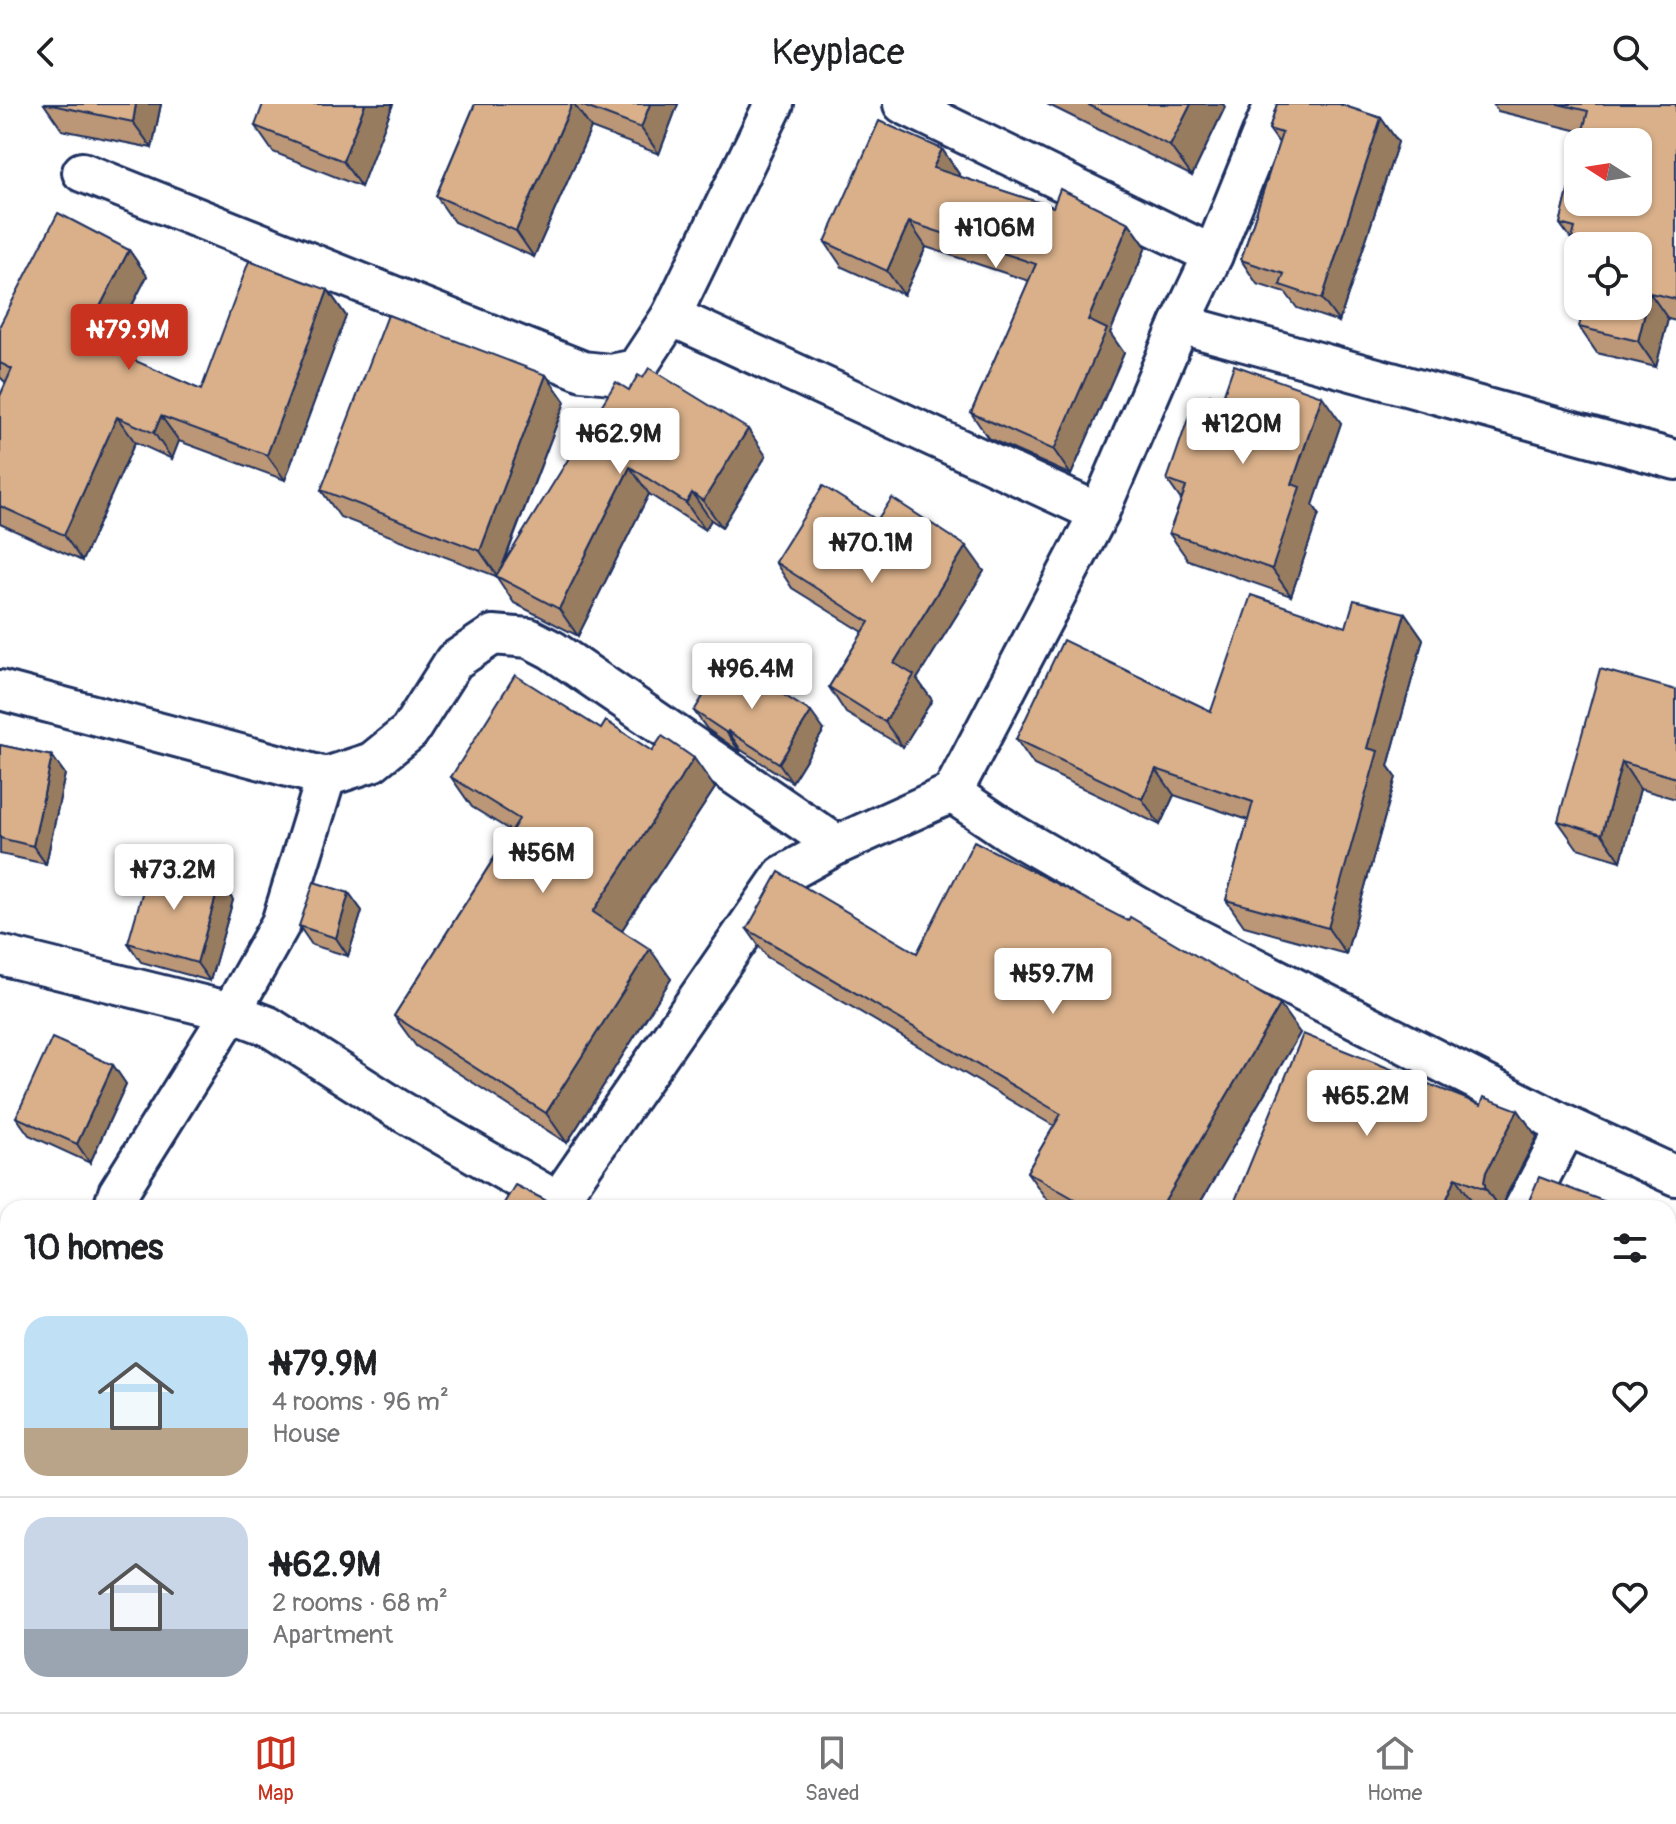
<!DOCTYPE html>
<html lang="en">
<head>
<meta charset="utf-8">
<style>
  body { margin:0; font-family:Pangolin,sans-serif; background:#f6f6f6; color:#202124; height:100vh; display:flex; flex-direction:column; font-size:30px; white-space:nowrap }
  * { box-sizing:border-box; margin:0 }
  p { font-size:26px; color:#757577 }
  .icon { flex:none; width:44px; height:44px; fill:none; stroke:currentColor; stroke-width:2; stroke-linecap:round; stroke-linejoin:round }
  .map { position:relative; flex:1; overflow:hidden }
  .panel { position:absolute; left:0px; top:1096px; width:1676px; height:512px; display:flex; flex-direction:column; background:#fff; border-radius:24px 24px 0 0; box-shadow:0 2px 6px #0004 }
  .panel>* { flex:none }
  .needle { width:52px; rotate:282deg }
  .buttons { position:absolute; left:1564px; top:24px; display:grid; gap:16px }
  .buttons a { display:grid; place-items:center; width:88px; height:88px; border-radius:16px; background:#fff; box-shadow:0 2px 6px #0004; font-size:40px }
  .price { position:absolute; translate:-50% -68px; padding:0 18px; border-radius:8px; background:#fff; color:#222; font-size:26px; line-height:52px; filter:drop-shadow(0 2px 4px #0008) }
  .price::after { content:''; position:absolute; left:50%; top:48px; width:24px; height:18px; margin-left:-12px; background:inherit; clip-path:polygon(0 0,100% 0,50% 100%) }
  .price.selected { background:#c8321e; color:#fff }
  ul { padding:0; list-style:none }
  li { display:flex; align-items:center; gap:24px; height:200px; padding:0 24px }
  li+li { border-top:2px solid #e0e0e0 }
  li span { display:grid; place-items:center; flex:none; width:224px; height:160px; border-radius:24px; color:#555 }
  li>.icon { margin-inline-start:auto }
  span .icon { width:96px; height:96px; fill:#fffc; stroke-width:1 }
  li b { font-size:34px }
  h2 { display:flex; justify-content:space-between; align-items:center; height:96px; padding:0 24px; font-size:34px }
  header { display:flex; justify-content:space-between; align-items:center; height:104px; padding:0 24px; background:#fff; font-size:36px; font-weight:600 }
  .menu { display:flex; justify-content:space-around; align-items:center; height:112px; border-top:2px solid #e0e0e0; background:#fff; font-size:22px; color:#757577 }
  .menu a { display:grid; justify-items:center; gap:4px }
  .menu .selected { color:#c8321e }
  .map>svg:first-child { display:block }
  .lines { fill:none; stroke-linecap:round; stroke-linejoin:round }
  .minor-casing { stroke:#1b2f5e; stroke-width:44 }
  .minor { stroke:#fff; stroke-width:38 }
  .wall { fill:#bb9777; stroke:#1b2f5e; stroke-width:2 }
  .shaded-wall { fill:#987b61; stroke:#1b2f5e; stroke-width:2 }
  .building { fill:#d9b08a; stroke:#1b2f5e; stroke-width:2 }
</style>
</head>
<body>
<header><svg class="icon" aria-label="back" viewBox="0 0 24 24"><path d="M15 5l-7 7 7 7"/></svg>Keyplace<svg class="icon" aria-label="search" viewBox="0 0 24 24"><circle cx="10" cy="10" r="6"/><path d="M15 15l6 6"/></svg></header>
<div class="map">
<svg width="1676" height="1608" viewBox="0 0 1676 1608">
  <rect width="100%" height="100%" fill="#fff"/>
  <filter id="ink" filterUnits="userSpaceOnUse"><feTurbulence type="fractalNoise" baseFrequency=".0125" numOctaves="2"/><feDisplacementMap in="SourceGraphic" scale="16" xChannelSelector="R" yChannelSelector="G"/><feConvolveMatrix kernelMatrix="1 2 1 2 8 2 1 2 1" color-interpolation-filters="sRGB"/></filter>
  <g filter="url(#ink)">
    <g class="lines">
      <defs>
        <g id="minor">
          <polyline points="903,0 1213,151"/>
          <polyline points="1274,0 1213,151 1180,220 1099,409 952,689 1011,729 1165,818 1567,1022 1676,1072"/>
          <polyline points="82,68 583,267 611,270 636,265 671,212 774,0"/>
          <polyline points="671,212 1099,409"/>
          <polyline points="1180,220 1676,356"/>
          <polyline points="0,586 326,673 372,658 409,628 454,557 493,531 529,534 552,546 837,741"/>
          <polyline points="0,851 231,908 268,922 396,1004 569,1104"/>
          <polyline points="558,1097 783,771 837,741 952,689"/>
          <polyline points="113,1104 118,1089 231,908 281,819 326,673"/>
          <polyline points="1524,1104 1567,1022"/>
          <polyline points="13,1600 30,1608"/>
          <polyline points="1258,1608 1263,1600"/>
        </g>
      </defs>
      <!-- minor casing -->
      <use href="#minor" class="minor-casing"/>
      <!-- minor -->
      <use href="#minor" class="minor"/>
    </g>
    <!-- wall -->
    <g class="wall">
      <polygon points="44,0 161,0 152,44 62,26"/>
      <polygon points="393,0 361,83 273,48 255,22"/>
      <polygon points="475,0 678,0 659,50 591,24 534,153 454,118 436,92"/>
      <polygon points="1047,0 1223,0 1225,3 1192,72"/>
      <polygon points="1277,0 1342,0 1341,1 1381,14 1398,38 1339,218 1297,204 1286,189 1257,180 1241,156 1279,39 1269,25"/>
      <polygon points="1493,0 1676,0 1676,217 1668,215 1656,263 1597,249 1579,223 1638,142 1578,142 1578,145 1560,120 1583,28 1498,7"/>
      <polygon points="942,45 959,70 958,72 1053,103 1129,119 1146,143 1110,229 1124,249 1071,371 988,334 971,309 1029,177 926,143 904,191 842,163 825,138"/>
      <polygon points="129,146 147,172 109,246 201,286 328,186 346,212 285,376 179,337 172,355 135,338 82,457 0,420 0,292 6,279 0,273 0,221"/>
      <polygon points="546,271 565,298 504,459 629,286 766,352 722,423 711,416 705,426 649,390 578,532 514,499 496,472 340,413 321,386"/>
      <polygon points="1222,295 1341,319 1313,401 1319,410 1291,492 1188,456 1169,429 1181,396 1167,376 1201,316"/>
      <polygon points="877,416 984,467 917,575 932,596 903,643 846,609 829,583 863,528 792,484 775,458"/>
      <polygon points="1405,509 1423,535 1388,662 1396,673 1346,850 1244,822 1226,796 1248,716 1174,691 1160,721 1034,661 1016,635 1211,607 1346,523"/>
      <polygon points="1676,586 1676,695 1640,685 1621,757 1577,744 1558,717"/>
      <polygon points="694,607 824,626 792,678 741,646 740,648 707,625"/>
      <polygon points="601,625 652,647 715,684 622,826 671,875 567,1039 416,942 394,912 511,727 472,703 451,673"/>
      <polygon points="0,641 52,652 65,670 46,760 0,750"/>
      <polygon points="220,778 233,796 210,877 141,858 128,839"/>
      <polygon points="349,789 362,807 348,852 312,841 299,822"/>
      <polygon points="747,825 917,849 1300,929 1197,1104 1061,1104 1047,1096 1027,1068 1054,1022 767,853"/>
      <polygon points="113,961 126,980 90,1059 29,1031 16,1013"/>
      <polygon points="1481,1001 1518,1006 1537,1033 1505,1094 1502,1104 1485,1104 1474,1100 1472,1104 1232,1104"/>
      <polygon points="1668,1118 1676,1122 1676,1300 1668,1316"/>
      <polygon points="0,1159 8,1163 8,1497 0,1495"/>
      <polygon points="65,1600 215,1600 214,1603 224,1608 88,1608"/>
      <polygon points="384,1600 407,1600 406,1603"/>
      <polygon points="746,1600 1006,1600 761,1608"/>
      <polygon points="1423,1600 1668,1600 1676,1608 1443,1608"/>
    </g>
    <!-- shaded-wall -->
    <g class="shaded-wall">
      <polygon points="136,0 161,0 152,44 133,18"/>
      <polygon points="365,0 393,0 361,83 343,57"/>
      <polygon points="572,0 574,0 591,24 534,153 516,127"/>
      <polygon points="650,0 678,0 659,50 641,24"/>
      <polygon points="1191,0 1223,0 1225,3 1192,72 1170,42"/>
      <polygon points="1381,14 1398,38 1339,218 1322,195"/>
      <polygon points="942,45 959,70 950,88 933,64"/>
      <polygon points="909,118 926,143 904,191 887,167"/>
      <polygon points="1129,119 1146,143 1110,229 1124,249 1071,371 1054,346 1088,216"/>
      <polygon points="129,146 147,172 102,260 84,234"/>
      <polygon points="328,186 346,212 285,376 267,351"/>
      <polygon points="1650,189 1668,215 1656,263 1638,237"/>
      <polygon points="546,271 565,298 498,473 480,447"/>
      <polygon points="1322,292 1341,319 1313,401 1319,410 1291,492 1272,465 1292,380"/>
      <polygon points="161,312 179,337 172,355 154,329"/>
      <polygon points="117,313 135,338 82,457 64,431"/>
      <polygon points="748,325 766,352 722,423 703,397"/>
      <polygon points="630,363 649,390 578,532 559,505"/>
      <polygon points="692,389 711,416 705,426 686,399"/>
      <polygon points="966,442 984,467 917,575 932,596 903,643 885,618 894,559"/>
      <polygon points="1405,509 1423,535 1388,662 1396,673 1346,850 1328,824 1367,644"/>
      <polygon points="811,608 824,626 792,678 779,659"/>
      <polygon points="728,627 741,646 740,648 727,629"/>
      <polygon points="52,652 65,670 46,760 33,742"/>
      <polygon points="694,654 715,684 614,838 593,808"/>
      <polygon points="1622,658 1640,685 1621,757 1602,730"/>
      <polygon points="1156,665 1174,691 1160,721 1142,695"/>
      <polygon points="220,778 233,796 210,877 197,859"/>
      <polygon points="349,789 362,807 348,852 336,834"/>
      <polygon points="650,845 671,875 567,1039 546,1009"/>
      <polygon points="1280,901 1300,929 1197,1104 1161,1104"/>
      <polygon points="113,961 126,980 90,1059 77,1040"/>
      <polygon points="1518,1006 1537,1033 1505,1094 1502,1104 1499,1104 1486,1085 1484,1078 1486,1068"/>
      <polygon points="1456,1073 1474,1100 1472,1104 1443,1104"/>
      <polygon points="1668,1254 1676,1265 1676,1300 1668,1316"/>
      <polygon points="8,1340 8,1406 0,1394 0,1372"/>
      <polygon points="628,1600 646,1600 652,1608 625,1608"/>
      <polygon points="971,1600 1006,1600 1002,1608 967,1608"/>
      <polygon points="1156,1600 1187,1600 1183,1608 1152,1608"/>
    </g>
    <!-- building -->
    <g class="building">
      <polygon points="47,0 136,0 133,18"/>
      <polygon points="263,0 365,0 343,57 255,22"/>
      <polygon points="475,0 572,0 516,127 436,92"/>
      <polygon points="578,0 650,0 641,24"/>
      <polygon points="1087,0 1191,0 1170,42"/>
      <polygon points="1277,0 1339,0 1381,14 1322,195 1280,181 1284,170 1241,156 1282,29 1269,25"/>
      <polygon points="1558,0 1676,0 1676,195 1650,189 1638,237 1579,223 1584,202 1638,202 1638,142 1596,142 1572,135 1575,124 1560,120 1578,47 1578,98 1638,98 1638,38 1580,38 1588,7"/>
      <polygon points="879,17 942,45 933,64 1053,103 1060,85 1129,119 1088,216 1107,225 1054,346 971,309 1036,160 909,118 887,167 825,138"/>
      <polygon points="58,109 129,146 84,234 201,286 249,157 328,186 267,351 161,312 154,329 117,313 64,431 0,402 0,292 12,265 0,259 0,221"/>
      <polygon points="388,211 546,271 480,447 321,386"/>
      <polygon points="1234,261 1322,292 1292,380 1300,383 1272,465 1169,429 1186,383 1167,376 1189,312 1201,316 1210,291 1222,295"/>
      <polygon points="649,264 748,325 703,397 692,389 686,399 630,363 559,505 496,472 616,278 629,286 638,271 643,274"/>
      <polygon points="823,382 877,416 892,394 966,442 894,559 914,571 885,618 829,583 869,518 775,458"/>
      <polygon points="1251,491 1346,523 1354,496 1405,509 1367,644 1378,647 1328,824 1226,796 1253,698 1156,665 1142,695 1016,635 1063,536 1211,607"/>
      <polygon points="726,555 811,608 779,659 728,627 727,629 694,607"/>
      <polygon points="1600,565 1676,586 1676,674 1622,658 1602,730 1558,717"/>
      <polygon points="515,571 601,625 606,617 652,647 662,632 694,654 593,808 650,845 546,1009 394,912 519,715 451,673"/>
      <polygon points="0,641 52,652 33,742 0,734"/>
      <polygon points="974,737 1128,817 1130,813 1280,901 1161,1104 1080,1104 1083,1100 1027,1068 1061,1010 747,825 779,768 917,849"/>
      <polygon points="151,758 220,778 197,859 128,839"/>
      <polygon points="314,778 349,789 336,834 299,822"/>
      <polygon points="1303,930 1481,1001 1484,993 1518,1006 1486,1068 1484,1078 1486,1085 1456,1073 1443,1104 1232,1104"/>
      <polygon points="52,934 113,961 77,1040 16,1013"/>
      <polygon points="1539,1073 1622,1104 1526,1104"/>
      <polygon points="515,1081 543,1095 558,1104 501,1104"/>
      <polygon points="1668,1118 1676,1122 1676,1255 1668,1252"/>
      <polygon points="0,1159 8,1163 8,1340 0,1372"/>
      <polygon points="0,1390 8,1392 8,1480 0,1478"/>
      <polygon points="1668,1521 1676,1524 1676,1608 1456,1608 1442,1602 1442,1600 1668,1600"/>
      <polygon points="112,1600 207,1600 224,1608 134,1608"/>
      <polygon points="462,1600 628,1600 625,1608 459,1608"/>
      <polygon points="765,1600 971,1600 967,1608 761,1608"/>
      <polygon points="1066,1600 1156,1600 1152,1608 1063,1608"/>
    </g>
  </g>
</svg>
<div class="buttons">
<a><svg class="needle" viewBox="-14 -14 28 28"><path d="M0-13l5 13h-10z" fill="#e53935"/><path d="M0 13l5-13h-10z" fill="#757577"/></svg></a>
<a><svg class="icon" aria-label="locate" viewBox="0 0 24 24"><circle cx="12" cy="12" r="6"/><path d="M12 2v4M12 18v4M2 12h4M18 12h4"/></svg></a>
</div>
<b class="price" style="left:996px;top:166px">₦106M</b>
<b class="price selected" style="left:129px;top:268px">₦79.9M</b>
<b class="price" style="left:1243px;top:362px">₦120M</b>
<b class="price" style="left:620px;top:372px">₦62.9M</b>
<b class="price" style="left:872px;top:481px">₦70.1M</b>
<b class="price" style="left:752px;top:607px">₦96.4M</b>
<b class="price" style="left:543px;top:791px">₦56M</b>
<b class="price" style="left:174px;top:808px">₦73.2M</b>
<b class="price" style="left:1053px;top:912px">₦59.7M</b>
<b class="price" style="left:1367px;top:1034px">₦65.2M</b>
<section class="panel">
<h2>10 homes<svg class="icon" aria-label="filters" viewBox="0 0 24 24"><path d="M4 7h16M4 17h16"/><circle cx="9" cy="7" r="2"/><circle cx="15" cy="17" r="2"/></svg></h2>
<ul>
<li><span style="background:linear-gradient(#bfe0f5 70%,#b9a48a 0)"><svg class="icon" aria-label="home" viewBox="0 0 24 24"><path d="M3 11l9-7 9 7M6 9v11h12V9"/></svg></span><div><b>₦79.9M</b><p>4 rooms · 96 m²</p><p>House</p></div><svg class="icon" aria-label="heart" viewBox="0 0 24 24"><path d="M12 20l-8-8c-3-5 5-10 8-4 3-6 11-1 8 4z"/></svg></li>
<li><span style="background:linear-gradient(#c9d6e8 70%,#9aa5b1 0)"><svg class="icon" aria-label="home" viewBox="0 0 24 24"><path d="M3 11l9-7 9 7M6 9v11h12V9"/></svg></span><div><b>₦62.9M</b><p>2 rooms · 68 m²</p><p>Apartment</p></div><svg class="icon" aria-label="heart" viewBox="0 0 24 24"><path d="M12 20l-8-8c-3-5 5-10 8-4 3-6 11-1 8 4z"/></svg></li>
</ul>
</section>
</div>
<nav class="menu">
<a class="selected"><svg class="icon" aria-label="map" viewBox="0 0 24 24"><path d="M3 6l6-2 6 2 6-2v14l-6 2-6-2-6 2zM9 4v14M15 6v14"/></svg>Map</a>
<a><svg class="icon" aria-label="saved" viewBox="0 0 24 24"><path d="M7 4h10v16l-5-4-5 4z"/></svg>Saved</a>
<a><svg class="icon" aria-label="home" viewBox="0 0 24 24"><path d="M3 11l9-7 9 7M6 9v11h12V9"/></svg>Home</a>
</nav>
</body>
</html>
